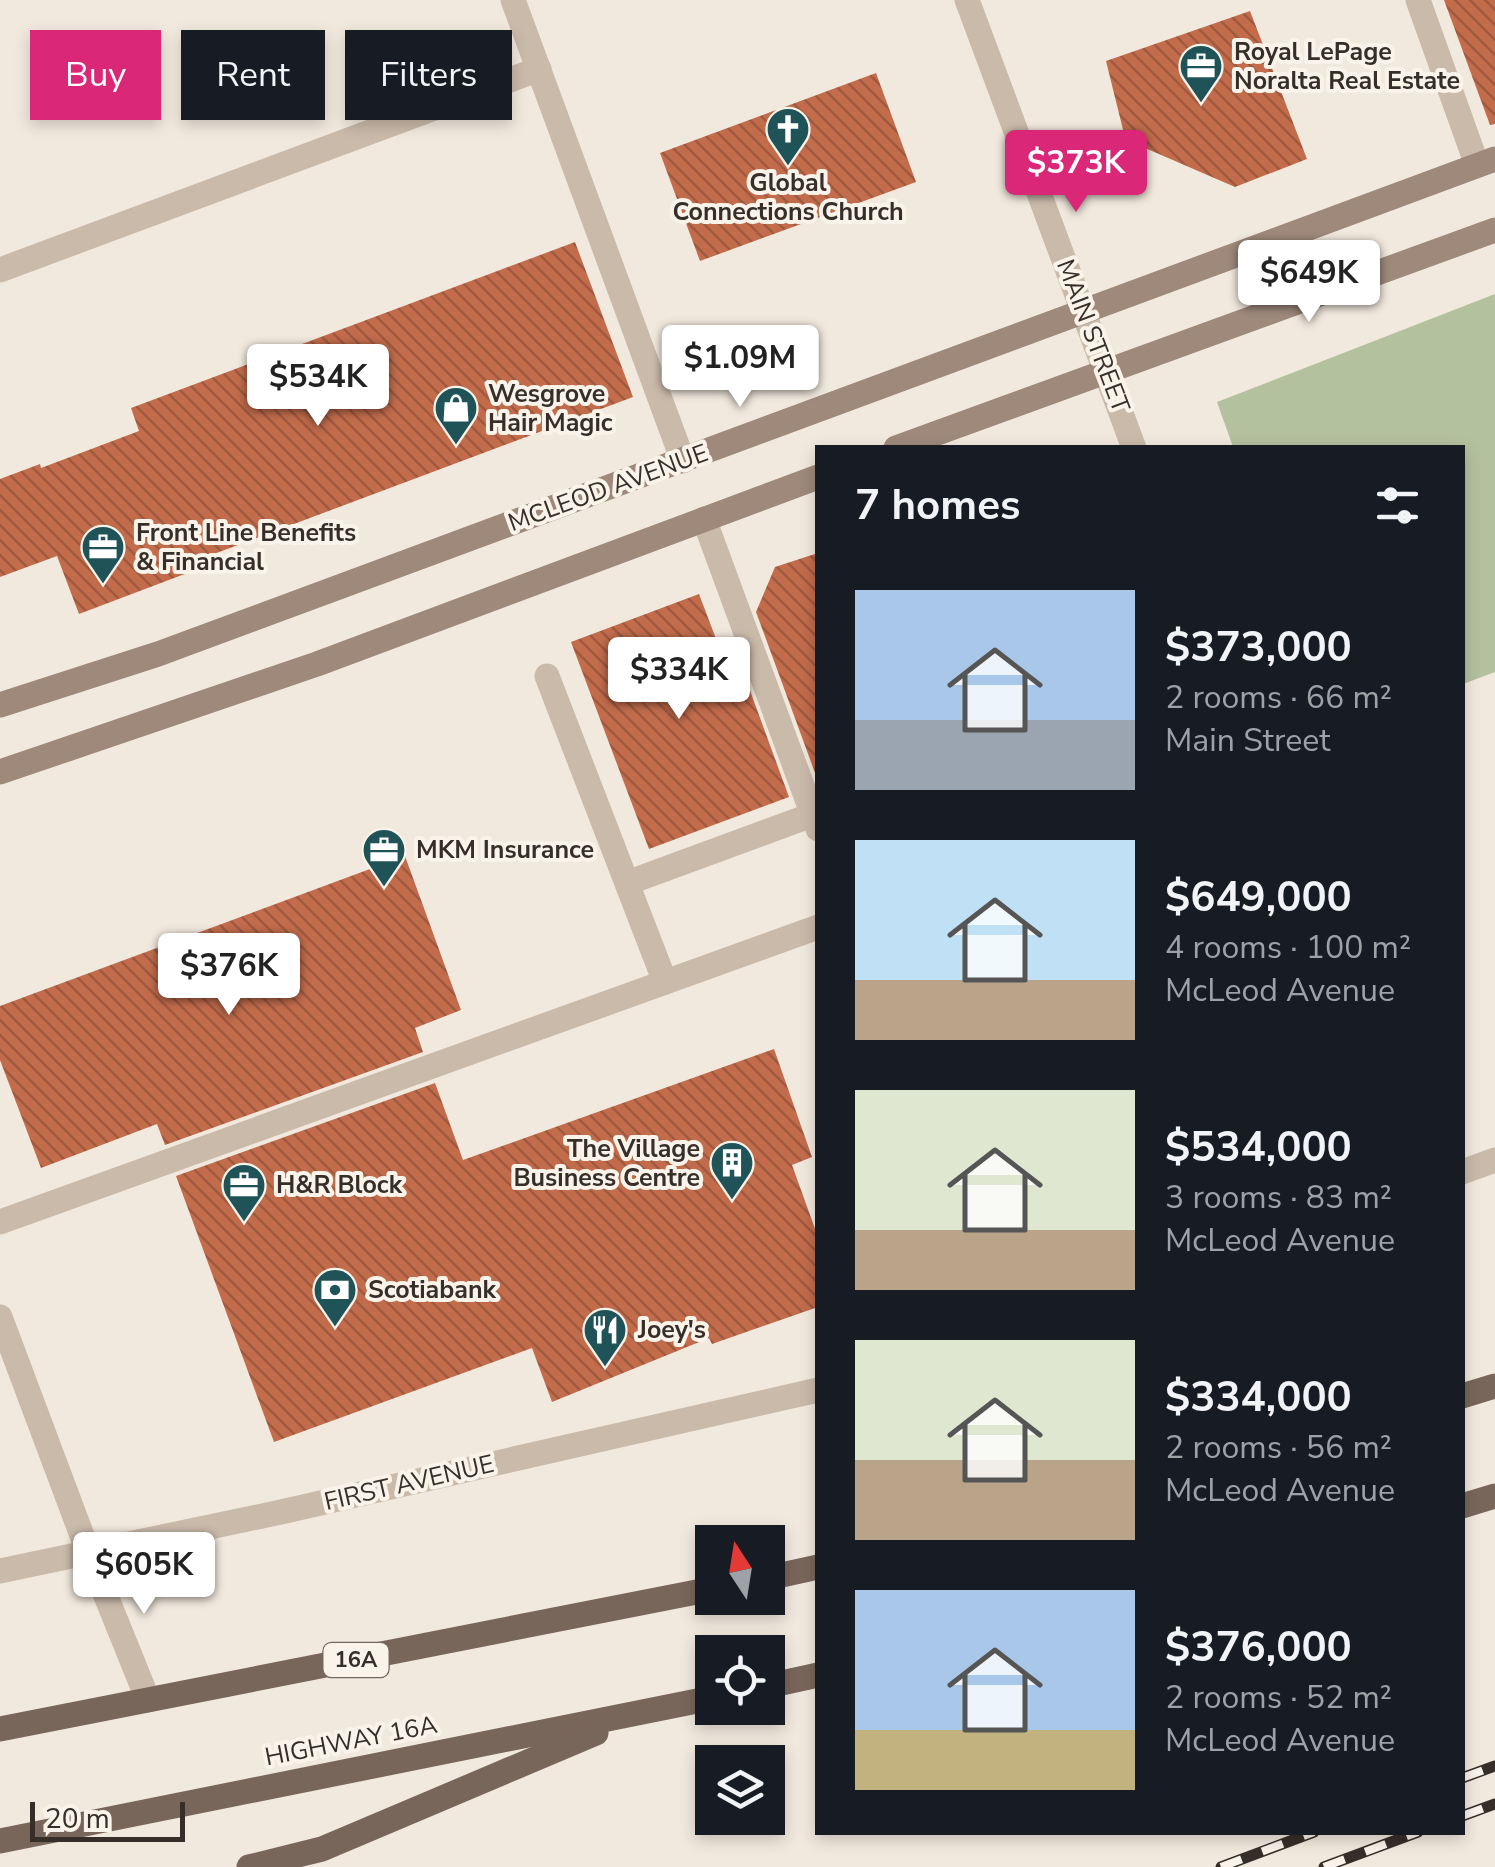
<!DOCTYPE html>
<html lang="en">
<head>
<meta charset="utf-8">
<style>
  body { margin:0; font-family:"Nunito Sans",sans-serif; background:#242831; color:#f1f3f6; height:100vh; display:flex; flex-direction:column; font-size:38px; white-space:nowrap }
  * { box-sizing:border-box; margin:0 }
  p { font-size:32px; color:#9ea1a6 }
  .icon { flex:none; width:55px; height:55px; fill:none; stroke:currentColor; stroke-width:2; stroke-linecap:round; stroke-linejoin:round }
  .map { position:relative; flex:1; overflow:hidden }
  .drawer { position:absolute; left:815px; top:445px; width:650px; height:1390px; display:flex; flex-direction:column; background:#171b24; border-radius:0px; box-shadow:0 5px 15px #0003 }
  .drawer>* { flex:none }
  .banner { position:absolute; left:30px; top:30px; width:635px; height:90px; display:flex; gap:20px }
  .needle { width:65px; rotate:348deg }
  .tools { position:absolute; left:695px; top:1525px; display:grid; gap:20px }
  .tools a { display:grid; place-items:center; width:90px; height:90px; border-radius:0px; background:#171b24; box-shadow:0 5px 15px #0003; font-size:50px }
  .scale { position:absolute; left:30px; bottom:25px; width:155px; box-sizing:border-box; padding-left:10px; border:5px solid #372e29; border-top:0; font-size:28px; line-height:35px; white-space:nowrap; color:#372e29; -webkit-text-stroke:8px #f9f3ea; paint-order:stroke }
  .price { position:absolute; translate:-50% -85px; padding:0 22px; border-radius:10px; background:#fff; color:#222; font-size:32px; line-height:65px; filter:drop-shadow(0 2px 5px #0008) }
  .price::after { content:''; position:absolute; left:50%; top:60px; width:30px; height:22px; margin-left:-15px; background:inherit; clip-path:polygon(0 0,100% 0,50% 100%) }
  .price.selected { background:#db2777; color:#fff }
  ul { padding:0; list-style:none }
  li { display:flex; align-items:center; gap:30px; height:250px; padding:0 40px }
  li span { display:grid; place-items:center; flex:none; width:280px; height:200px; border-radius:0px; color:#555 }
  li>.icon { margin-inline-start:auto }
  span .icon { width:120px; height:120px; fill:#fffc; stroke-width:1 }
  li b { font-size:42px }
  h2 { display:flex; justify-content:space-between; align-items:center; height:120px; padding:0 40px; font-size:42px }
  .pill { padding:0 35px; border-radius:0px; background:#171b24; box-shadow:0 5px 15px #0003; font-size:35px; line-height:90px }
  .pill.selected { background:#db2777; color:#fff }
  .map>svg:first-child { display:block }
  .green { fill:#b4c19e }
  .building { fill:url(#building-back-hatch) }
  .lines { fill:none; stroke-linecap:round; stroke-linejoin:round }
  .lane { stroke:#cabaaa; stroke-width:25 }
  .street { stroke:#cabaaa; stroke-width:25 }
  .secondary { stroke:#9e897b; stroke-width:25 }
  .primary { stroke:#79665b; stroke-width:25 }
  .rail-casing { stroke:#372e29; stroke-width:11 }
  .rail { stroke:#f9f3ea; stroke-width:8; stroke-dasharray:22; stroke-linecap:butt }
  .labels { text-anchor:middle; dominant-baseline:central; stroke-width:8; stroke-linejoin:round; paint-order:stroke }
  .shield { fill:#f9f3ea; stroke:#716963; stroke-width:2.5 }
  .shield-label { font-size:22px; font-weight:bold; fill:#372e29 }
  .poi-label { font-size:25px; font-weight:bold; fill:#372e29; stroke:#f9f3ea; text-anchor:start }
  .street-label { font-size:25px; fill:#372e29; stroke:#f9f3ea }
</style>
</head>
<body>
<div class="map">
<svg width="1495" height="1867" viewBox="0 0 1495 1867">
  <defs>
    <pattern id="building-back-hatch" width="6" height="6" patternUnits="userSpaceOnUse" patternTransform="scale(2.5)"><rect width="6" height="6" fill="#c26c4c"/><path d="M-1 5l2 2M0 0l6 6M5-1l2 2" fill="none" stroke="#9e593f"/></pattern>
  </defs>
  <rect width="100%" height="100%" fill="#f2e9de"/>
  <!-- green -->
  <polygon class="green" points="1495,294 1495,672 1463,684 1462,448 1233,447 1217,402"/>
  <!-- building -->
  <g class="building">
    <polygon points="1444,0 1495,0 1495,124 1490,125"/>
    <polygon points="1250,11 1307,159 1235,187 1145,148 1130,158 1106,61"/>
    <polygon points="876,73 916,182 700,261 660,153"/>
    <polygon points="575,242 633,397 187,564 190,572 79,614 57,556 0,577 0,479 40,464 41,468 139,431 131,408"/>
    <polygon points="818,553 818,781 756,612 775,567"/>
    <polygon points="699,594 729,673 737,655 789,797 649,849 571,642"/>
    <polygon points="405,856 461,1010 415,1028 423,1052 165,1145 157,1124 41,1168 0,1060 0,1006"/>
    <polygon points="774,1049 812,1157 792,1165 818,1237 818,1307 712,1344 709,1338 552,1402 532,1348 274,1442 176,1176 435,1083 463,1160"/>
  </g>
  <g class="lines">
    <!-- lane -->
    <g class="lane">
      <polyline points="513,0 683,461"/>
      <polyline points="1418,0 1477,165"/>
      <polyline points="0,270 539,69"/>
      <polyline points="704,519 818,829"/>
      <polyline points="547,676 665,982"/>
      <polyline points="627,883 812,815"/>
      <polyline points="0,1222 818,927"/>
    </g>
    <!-- street -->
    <g class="street">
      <polyline points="967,0 1134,448"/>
      <polyline points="1462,1172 1495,1160"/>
      <polyline points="0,1317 89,1554 148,1700"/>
      <polyline points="0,1571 281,1512 818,1390"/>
    </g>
    <!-- secondary -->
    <g class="secondary">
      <polyline points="896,448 1495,230"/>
      <polyline points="0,705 158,654 1495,159"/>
      <polyline points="0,772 317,664 818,477"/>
    </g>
    <!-- primary -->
    <g class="primary">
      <polyline points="1462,1396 1495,1386"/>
      <polyline points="1462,1506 1495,1496"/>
      <polyline points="768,1578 818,1567"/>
      <polyline points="768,1686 818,1675"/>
      <polyline points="0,1729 712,1589"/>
      <polyline points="0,1841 712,1698"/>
      <polyline points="249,1867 322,1849 596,1733"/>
    </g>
    <defs>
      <g id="rail">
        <polyline points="1462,1778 1495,1766"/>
        <polyline points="1462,1816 1495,1804"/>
        <polyline points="1221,1867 1314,1832"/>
        <polyline points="1324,1867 1418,1832"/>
      </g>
    </defs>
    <!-- rail casing -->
    <use href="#rail" class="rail-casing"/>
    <!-- rail -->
    <use href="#rail" class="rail"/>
  </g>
  <!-- icons -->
  <defs>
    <symbol id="office-pin" viewBox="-11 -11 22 30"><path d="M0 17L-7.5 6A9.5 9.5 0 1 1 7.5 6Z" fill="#205358" stroke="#f9f3ea"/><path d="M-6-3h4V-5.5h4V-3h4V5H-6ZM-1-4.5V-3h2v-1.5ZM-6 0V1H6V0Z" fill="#fff"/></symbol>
    <symbol id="church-pin" viewBox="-11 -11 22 30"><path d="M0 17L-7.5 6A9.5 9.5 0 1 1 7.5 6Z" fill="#205358" stroke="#f9f3ea"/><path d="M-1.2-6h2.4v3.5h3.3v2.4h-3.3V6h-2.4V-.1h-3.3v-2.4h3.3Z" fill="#fff"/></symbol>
    <symbol id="shop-pin" viewBox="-11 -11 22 30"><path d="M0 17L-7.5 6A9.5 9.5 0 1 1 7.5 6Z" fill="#205358" stroke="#f9f3ea"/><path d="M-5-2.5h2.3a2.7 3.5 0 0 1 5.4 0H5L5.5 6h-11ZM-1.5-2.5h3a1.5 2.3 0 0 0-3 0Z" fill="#fff"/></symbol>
    <symbol id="building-pin" viewBox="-11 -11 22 30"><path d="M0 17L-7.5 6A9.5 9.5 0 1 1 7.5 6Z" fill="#205358" stroke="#f9f3ea"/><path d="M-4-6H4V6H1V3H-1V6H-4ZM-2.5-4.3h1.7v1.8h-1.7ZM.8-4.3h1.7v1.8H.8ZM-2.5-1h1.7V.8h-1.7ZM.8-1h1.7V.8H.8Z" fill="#fff"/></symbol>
    <symbol id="bank-pin" viewBox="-11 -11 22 30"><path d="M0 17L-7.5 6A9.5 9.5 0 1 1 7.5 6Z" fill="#205358" stroke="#f9f3ea"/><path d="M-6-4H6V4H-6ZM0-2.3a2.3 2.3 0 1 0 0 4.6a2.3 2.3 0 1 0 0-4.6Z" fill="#fff"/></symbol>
    <symbol id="restaurant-pin" viewBox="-11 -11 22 30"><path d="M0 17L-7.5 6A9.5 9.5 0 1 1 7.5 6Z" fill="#205358" stroke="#f9f3ea"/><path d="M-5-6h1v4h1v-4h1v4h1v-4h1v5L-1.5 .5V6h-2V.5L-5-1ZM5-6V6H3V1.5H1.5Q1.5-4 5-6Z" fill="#fff"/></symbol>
  </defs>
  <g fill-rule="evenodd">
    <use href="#office-pin" x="1176" y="41" width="50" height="68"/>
    <use href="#church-pin" x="763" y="104" width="50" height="68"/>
    <use href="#shop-pin" x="431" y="383" width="50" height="68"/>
    <use href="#office-pin" x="78" y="522" width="50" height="68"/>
    <use href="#office-pin" x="359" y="825" width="50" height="68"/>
    <use href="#building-pin" x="707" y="1138" width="50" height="68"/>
    <use href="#office-pin" x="219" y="1160" width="50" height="68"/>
    <use href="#bank-pin" x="310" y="1265" width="50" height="68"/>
    <use href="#restaurant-pin" x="580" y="1305" width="50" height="68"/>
  </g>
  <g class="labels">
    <!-- shield labels -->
    <rect class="shield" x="323.5" y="1643" width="65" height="34" rx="8"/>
    <g class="shield-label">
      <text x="356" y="1660">16A</text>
    </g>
    <!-- poi labels -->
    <g class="poi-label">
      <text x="1234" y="52">Royal LePage<tspan x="1234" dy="29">Noralta Real Estate</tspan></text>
      <text x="788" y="183" text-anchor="middle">Global<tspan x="788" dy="29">Connections Church</tspan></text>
      <text x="488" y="394">Wesgrove<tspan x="488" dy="29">Hair Magic</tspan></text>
      <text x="136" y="533">Front Line Benefits<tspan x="136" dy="29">&amp; Financial</tspan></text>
      <text x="416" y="850">MKM Insurance</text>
      <text x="700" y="1149" text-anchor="end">The Village<tspan x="700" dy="29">Business Centre</tspan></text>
      <text x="276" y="1185">H&amp;R Block</text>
      <text x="368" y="1290">Scotiabank</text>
      <text x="638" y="1330">Joey's</text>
    </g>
    <!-- street labels -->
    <g class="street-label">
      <text transform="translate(1093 336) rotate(69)">MAIN STREET</text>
      <text transform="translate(608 488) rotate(-20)">MCLEOD AVENUE</text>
      <text transform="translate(409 1483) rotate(-13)">FIRST AVENUE</text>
      <text transform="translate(351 1741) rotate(-11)">HIGHWAY 16A</text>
    </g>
  </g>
</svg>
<div class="tools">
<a><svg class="needle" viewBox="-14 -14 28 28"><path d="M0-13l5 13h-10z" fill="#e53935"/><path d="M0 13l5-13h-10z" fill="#9ea1a6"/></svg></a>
<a><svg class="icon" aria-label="locate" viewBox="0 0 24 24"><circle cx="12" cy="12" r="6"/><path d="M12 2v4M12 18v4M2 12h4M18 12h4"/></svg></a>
<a><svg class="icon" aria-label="layers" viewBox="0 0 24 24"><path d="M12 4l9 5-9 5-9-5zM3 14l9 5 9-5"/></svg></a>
</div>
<div class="scale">20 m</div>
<b class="price selected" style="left:1076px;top:215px">$373K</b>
<b class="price" style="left:1309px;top:325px">$649K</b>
<b class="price" style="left:740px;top:410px">$1.09M</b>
<b class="price" style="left:318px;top:429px">$534K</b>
<b class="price" style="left:679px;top:722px">$334K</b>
<b class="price" style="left:229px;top:1018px">$376K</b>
<b class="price" style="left:144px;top:1617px">$605K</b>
<div class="banner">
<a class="pill selected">Buy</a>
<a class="pill">Rent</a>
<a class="pill">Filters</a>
</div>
<section class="drawer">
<h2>7 homes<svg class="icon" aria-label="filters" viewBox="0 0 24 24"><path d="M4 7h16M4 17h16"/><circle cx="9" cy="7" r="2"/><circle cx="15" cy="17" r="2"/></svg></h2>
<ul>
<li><span style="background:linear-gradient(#a9c7e8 65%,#9aa5b1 0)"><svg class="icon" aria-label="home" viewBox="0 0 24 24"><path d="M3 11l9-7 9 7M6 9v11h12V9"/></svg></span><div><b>$373,000</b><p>2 rooms · 66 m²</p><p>Main Street</p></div></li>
<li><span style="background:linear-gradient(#bfe0f5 70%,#b9a48a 0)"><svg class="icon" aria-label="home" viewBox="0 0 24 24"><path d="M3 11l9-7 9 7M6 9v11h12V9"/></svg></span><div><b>$649,000</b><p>4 rooms · 100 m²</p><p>McLeod Avenue</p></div></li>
<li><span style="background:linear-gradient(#dfe7d0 70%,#b9a48a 0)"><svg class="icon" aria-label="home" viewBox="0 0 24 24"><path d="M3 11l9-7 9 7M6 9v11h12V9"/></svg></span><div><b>$534,000</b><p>3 rooms · 83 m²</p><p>McLeod Avenue</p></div></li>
<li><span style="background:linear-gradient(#dfe7d0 60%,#b9a48a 0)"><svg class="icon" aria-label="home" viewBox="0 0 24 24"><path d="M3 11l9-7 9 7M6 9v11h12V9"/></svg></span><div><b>$334,000</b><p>2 rooms · 56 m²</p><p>McLeod Avenue</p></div></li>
<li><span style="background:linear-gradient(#a9c7e8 70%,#c2b280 0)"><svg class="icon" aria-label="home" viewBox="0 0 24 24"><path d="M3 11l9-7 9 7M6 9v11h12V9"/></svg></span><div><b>$376,000</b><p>2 rooms · 52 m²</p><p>McLeod Avenue</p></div></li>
</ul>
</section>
</div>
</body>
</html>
